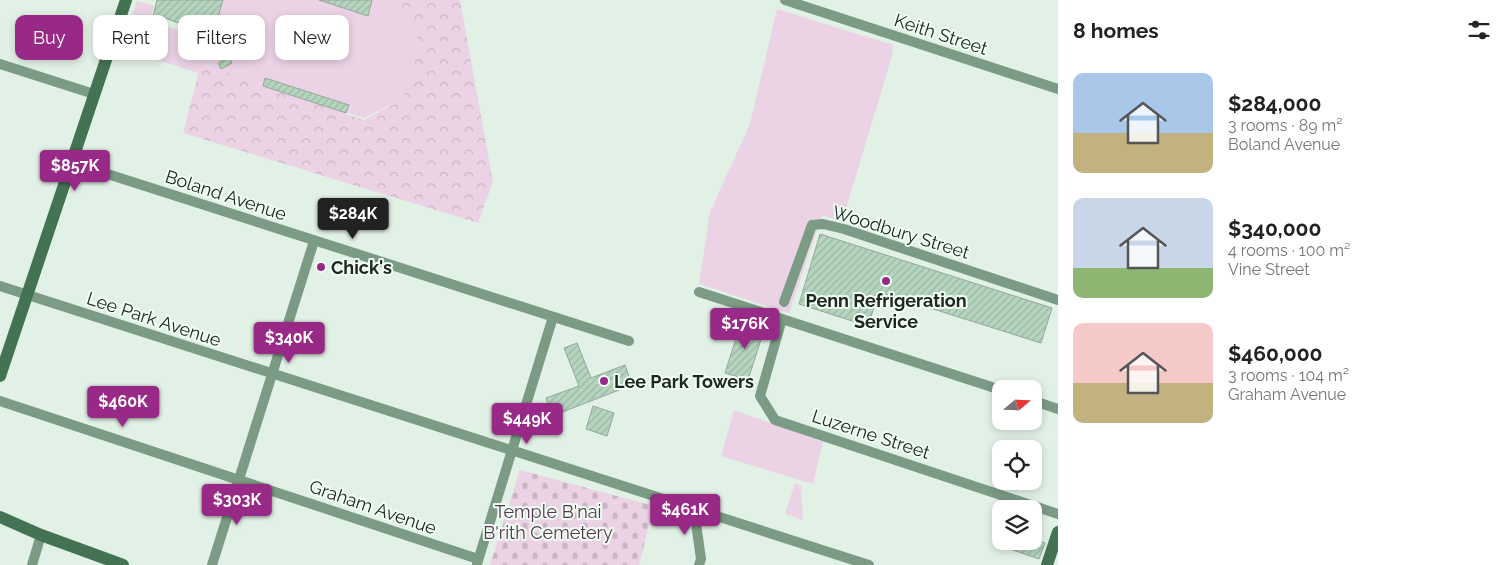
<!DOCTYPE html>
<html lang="en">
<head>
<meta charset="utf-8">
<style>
  body { margin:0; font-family:Raleway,sans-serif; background:#f6f6f6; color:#222; height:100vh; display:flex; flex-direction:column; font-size:19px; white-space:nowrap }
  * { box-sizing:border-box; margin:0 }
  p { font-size:16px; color:#767676 }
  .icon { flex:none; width:28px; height:28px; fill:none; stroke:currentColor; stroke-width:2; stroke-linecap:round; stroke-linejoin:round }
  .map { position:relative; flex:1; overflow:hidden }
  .side { display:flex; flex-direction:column; background:#fff; width:450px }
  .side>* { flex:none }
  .guide { position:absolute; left:15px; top:15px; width:475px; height:45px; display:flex; gap:10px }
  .needle { width:32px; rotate:71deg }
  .fabs { position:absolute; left:992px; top:380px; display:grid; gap:10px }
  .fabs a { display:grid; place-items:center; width:50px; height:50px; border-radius:10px; background:#fff; box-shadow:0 2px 8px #0003; font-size:25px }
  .price { position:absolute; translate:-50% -42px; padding:0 11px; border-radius:5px; background:#992987; color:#fff; font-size:16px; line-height:32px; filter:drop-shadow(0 1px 2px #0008) }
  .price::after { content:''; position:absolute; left:50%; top:30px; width:15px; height:11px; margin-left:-8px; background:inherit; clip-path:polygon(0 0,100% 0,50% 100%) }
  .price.active { background:#222; color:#fff }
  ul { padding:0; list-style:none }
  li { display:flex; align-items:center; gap:15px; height:125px; padding:0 15px }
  li span { display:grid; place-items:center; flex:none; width:140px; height:100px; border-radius:10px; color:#555 }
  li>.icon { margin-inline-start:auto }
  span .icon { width:60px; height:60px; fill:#fffc; stroke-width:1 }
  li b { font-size:21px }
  h2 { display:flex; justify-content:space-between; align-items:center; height:60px; padding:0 15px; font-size:21px }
  .tag { padding:0 18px; border-radius:10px; background:#fff; box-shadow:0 2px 8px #0003; font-size:18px; line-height:45px }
  .tag.active { background:#992987; color:#fff }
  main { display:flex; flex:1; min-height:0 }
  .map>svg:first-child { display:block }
  .green { fill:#ebd3e5 }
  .forest { fill:url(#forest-crowns) }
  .cemetery { fill:url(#cemetery-stones) }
  .building { fill:url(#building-hatch); stroke:#97a69b }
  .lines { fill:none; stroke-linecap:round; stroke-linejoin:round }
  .street { stroke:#7b9b84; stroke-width:10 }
  .secondary { stroke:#437353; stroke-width:12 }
  .poi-dot { fill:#992987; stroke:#effff3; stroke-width:2 }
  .labels { text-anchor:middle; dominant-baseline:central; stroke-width:4; stroke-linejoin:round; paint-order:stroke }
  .street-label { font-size:18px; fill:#202621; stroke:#effff3 }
  .poi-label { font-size:18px; font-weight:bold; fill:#202621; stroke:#effff3; text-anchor:start }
  .park-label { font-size:18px; fill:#5c3253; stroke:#effff3 }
</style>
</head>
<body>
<main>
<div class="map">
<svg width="1058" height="565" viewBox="0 0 1058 565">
  <defs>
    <pattern id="forest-crowns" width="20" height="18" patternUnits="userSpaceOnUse" patternTransform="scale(1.25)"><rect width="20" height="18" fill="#ebd3e5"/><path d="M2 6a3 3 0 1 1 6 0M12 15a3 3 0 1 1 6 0" fill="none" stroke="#c9b5c4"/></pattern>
    <pattern id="cemetery-stones" width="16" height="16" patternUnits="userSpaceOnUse" patternTransform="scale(1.25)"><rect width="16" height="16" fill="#ebd3e5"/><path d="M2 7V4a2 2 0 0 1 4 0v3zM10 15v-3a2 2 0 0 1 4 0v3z" fill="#c9b5c4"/></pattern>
    <pattern id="building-hatch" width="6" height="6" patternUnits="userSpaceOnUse" patternTransform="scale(1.25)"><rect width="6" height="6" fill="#b5d5be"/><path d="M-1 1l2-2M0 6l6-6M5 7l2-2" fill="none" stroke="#9bb7a3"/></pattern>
  </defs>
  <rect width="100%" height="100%" fill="#e2f1e6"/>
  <!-- green -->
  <g class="green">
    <polygon points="223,0 383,0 399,7 421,43 403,99 364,118 211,70 212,67 202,64 198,73 121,48 137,1 154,6 149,21 180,31 181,25 202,32 206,21"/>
    <polygon points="777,9 893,45 892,56 842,222 822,215 789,313 699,284 710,212 750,124"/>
    <polygon points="734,410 823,442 813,484 721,456"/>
    <polygon points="795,483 801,486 803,520 785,514"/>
  </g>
  <!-- forest -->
  <polygon class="forest" points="383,0 460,0 493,182 478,223 183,133 201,64 364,120 403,99 420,43 399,7"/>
  <!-- cemetery -->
  <polygon class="cemetery" points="520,470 654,506 639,565 490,565"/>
  <!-- building -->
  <g class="building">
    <polygon points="157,0 223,0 216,24 206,21 203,32 165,18 164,20 153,16"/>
    <polygon points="319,0 372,0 368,16"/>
    <polygon points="229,57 232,63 221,69 218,63"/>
    <polygon points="265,78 349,105 346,113 263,86"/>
    <polygon points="820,234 1052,308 1041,343 879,292 868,326 799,304"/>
    <polygon points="742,320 765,327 748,380 725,373"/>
    <polygon points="577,343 591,378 625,365 632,385 552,416 546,398 579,386 564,348"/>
    <polygon points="593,406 614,413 607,436 586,429"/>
    <polygon points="1034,539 1045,543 1039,559 1010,549 1012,541 1034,541"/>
  </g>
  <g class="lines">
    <!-- street -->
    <g class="street">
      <polyline points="785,0 1058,89"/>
      <polyline points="0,64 94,94"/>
      <polyline points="70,162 629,341"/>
      <polyline points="0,286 869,565"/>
      <polyline points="699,292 1001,390"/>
      <polyline points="784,302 812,225 823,224 844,229 1058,300"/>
      <polyline points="782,319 760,396 775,420 1058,514"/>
      <polyline points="0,401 478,559"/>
      <polyline points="1034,401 1058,409"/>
      <polyline points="694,509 701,559 699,565"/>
      <polyline points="477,564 553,317"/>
      <polyline points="32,565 41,535"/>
      <polyline points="212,565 314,241"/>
    </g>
    <!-- secondary -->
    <g class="secondary">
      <polyline points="0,376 126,0"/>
      <polyline points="0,517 41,535 123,565"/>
      <polyline points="1047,565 1058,532"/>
    </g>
  </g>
  <!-- markers -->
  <g class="poi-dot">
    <circle cx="321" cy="267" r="5"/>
    <circle cx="886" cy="281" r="5"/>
    <circle cx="604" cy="381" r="5"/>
  </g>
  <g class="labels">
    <!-- street labels -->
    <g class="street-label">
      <text transform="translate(941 34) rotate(18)">Keith Street</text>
      <text transform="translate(226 195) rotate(18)">Boland Avenue</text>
      <text transform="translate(901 232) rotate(17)">Woodbury Street</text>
      <text transform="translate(154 319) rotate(18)">Lee Park Avenue</text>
      <text transform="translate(871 434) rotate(18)">Luzerne Street</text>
      <text transform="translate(373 507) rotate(19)">Graham Avenue</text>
    </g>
    <!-- poi labels -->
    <g class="poi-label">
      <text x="331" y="267">Chick's</text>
      <text x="886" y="300" text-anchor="middle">Penn Refrigeration<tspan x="886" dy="21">Service</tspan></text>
      <text x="614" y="381">Lee Park Towers</text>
    </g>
    <!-- park labels -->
    <g class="park-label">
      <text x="548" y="511">Temple B'nai<tspan x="548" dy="21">B'rith Cemetery</tspan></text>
    </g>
  </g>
</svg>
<div class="fabs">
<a><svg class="needle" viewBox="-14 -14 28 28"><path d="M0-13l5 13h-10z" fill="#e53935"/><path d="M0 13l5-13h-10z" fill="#767676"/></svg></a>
<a><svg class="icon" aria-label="locate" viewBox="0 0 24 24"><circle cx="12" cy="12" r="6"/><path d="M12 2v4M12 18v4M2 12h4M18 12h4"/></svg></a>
<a><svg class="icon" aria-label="layers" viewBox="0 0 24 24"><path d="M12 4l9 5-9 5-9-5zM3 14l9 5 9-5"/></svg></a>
</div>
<b class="price" style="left:75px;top:192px">$857K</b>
<b class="price active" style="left:353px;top:240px">$284K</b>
<b class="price" style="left:745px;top:350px">$176K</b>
<b class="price" style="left:289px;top:364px">$340K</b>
<b class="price" style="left:123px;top:428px">$460K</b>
<b class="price" style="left:527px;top:445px">$449K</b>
<b class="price" style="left:237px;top:526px">$303K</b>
<b class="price" style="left:685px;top:536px">$461K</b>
<div class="guide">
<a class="tag active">Buy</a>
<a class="tag">Rent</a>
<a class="tag">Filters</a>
<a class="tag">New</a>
</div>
</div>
<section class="side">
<h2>8 homes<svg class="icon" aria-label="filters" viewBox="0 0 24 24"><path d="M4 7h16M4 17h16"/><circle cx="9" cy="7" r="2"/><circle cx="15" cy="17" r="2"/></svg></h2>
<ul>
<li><span style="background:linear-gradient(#a9c7e8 60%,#c2b280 0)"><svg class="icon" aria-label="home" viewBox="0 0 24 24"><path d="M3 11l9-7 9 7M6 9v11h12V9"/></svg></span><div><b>$284,000</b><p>3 rooms · 89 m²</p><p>Boland Avenue</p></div></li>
<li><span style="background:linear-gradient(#c9d6e8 70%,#8fb573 0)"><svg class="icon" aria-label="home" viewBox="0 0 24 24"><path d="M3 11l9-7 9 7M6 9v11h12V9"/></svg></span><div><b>$340,000</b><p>4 rooms · 100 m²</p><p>Vine Street</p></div></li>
<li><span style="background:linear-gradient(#f6c9c9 60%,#c2b280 0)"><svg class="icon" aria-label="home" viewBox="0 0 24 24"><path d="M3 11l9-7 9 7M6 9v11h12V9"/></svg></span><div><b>$460,000</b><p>3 rooms · 104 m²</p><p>Graham Avenue</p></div></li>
</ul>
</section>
</main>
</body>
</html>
